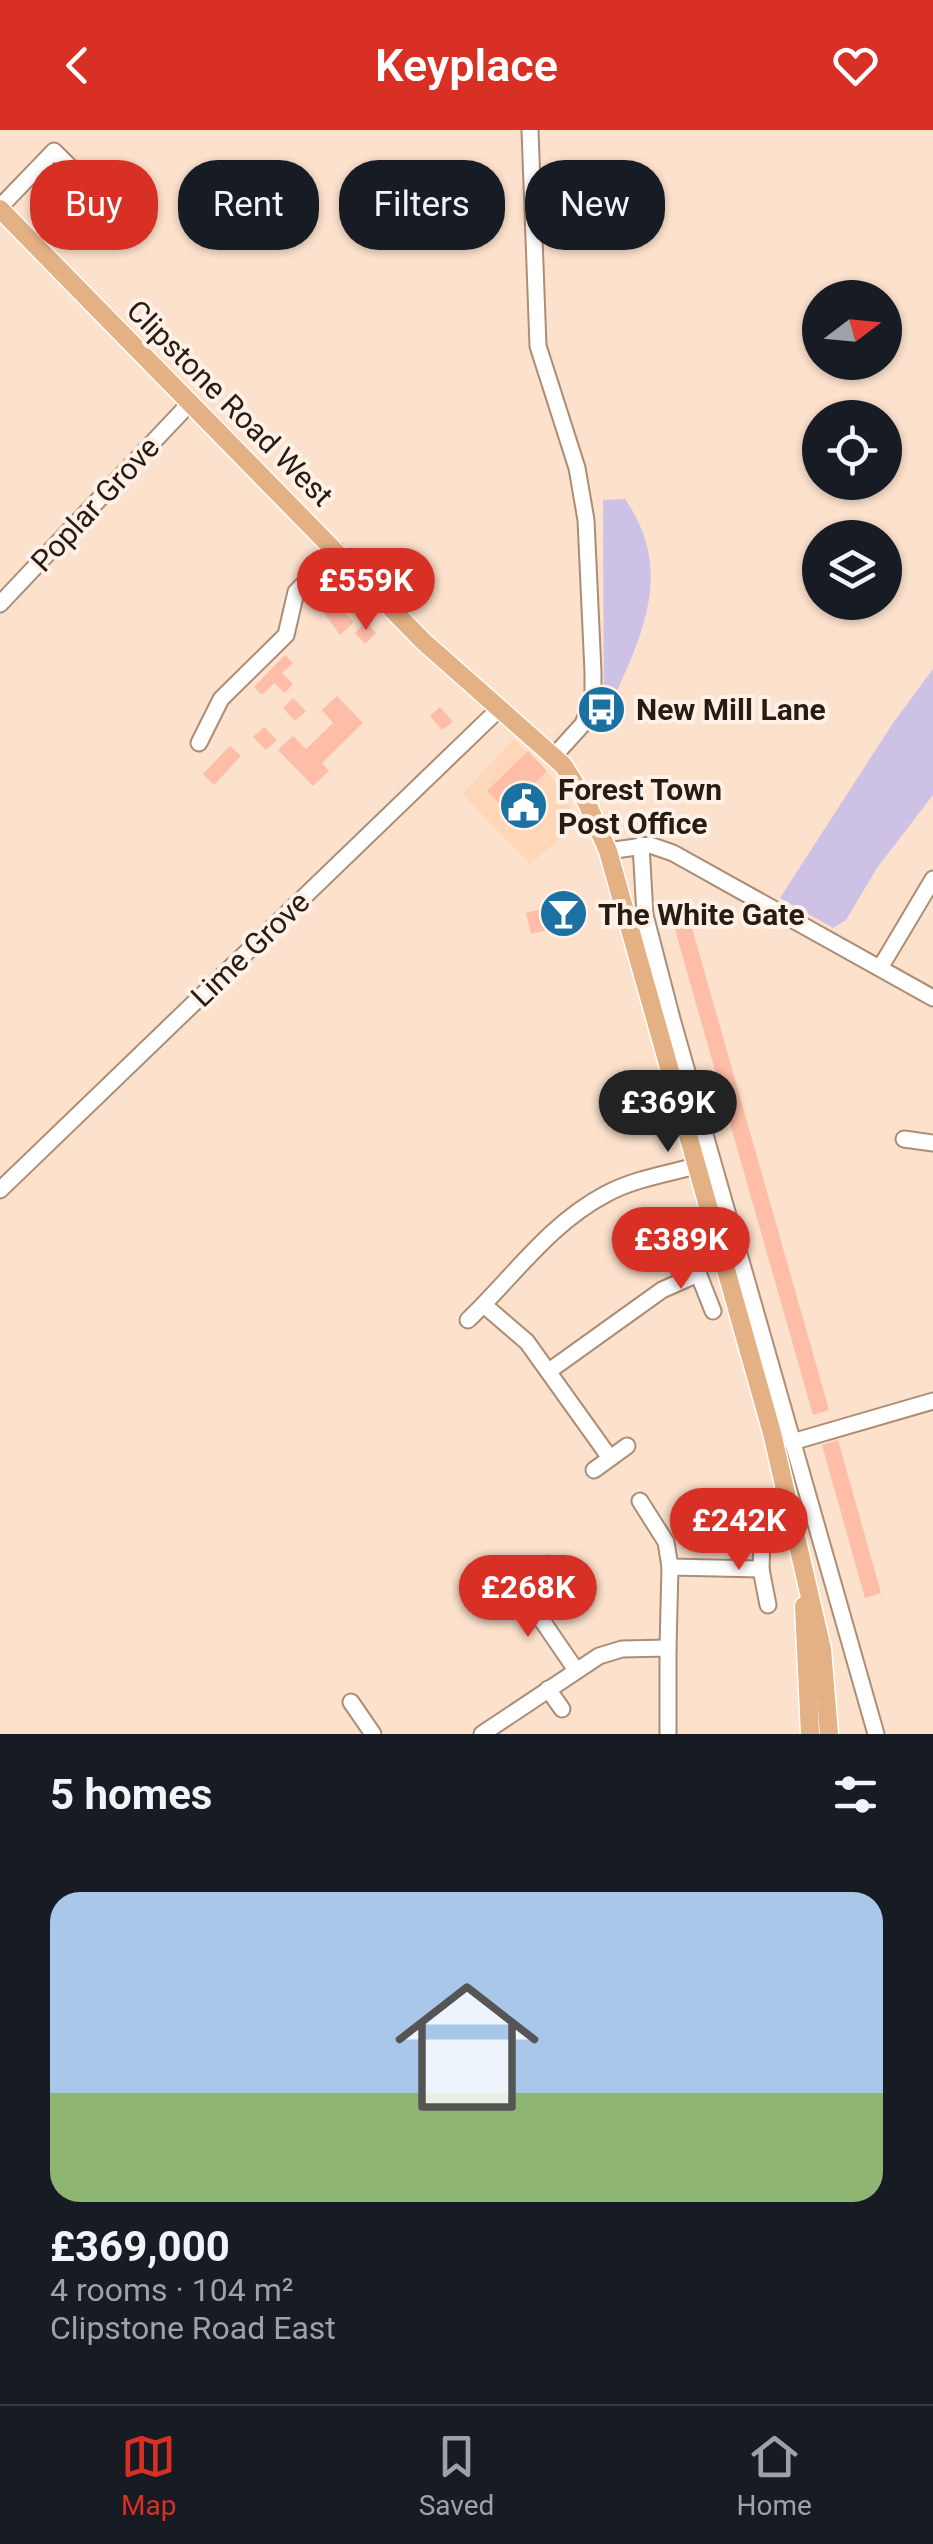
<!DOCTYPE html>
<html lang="en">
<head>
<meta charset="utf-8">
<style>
  body { margin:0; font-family:Roboto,sans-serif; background:#242831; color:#f1f3f6; height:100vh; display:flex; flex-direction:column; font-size:38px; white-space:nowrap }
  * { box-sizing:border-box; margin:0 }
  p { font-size:32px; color:#9ea1a6 }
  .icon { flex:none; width:55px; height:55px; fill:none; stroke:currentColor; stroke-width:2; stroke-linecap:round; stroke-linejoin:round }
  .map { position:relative; height:1604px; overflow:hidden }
  .side { display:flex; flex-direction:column; background:#171b24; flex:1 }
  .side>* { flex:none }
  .banner { position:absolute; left:30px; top:30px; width:875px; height:90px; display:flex; gap:20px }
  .needle { width:65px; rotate:74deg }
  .controls { position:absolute; left:802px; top:150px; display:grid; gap:20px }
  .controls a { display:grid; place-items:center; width:100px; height:100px; border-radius:50%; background:#171b24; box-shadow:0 2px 8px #0004; font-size:50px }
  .price { position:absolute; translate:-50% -85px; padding:0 22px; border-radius:35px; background:#d93025; color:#fff; font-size:32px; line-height:65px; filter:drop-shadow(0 2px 5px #0008) }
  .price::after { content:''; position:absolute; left:50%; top:60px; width:30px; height:22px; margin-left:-15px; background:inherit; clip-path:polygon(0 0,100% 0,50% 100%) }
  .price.on { background:#222; color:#fff }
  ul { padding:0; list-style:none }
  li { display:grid; align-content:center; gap:20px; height:530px; padding:0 50px }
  li span { display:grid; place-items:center; height:310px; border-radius:30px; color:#555 }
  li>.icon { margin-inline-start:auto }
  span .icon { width:180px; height:180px; fill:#fffc; stroke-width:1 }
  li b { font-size:42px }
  h2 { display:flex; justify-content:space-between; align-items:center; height:120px; padding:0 50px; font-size:42px }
  .tag { padding:0 35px; border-radius:40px; background:#171b24; box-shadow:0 2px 8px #0004; font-size:35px; line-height:90px }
  .tag.on { background:#d93025; color:#fff }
  header { display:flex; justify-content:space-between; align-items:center; height:130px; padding:0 50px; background:#d93025; color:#fff; font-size:45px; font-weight:600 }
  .tab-bar { display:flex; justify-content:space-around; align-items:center; height:140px; border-top:2px solid #363941; background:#171b24; font-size:28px; color:#9ea1a6 }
  .tab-bar a { display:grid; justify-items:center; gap:5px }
  .tab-bar .on { color:#d93025 }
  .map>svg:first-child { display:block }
  .built { fill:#fed6b8 }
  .green { fill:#cdc2e6 }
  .building { fill:#febda7 }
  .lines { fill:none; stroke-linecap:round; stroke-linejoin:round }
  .minor-casing { stroke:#ac8d75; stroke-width:19 }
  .major-casing { stroke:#fff; stroke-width:21 }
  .minor { stroke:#fff; stroke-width:15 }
  .major { stroke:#e3b183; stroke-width:18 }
  .labels { text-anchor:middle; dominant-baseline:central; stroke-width:8; stroke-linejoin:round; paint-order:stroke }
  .street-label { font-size:30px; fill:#271c12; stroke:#fff1e7 }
  .poi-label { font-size:30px; font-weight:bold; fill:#271c12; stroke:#fff1e7; text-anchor:start }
</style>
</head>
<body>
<header><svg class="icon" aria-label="back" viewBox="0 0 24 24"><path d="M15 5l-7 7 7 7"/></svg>Keyplace<svg class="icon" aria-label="heart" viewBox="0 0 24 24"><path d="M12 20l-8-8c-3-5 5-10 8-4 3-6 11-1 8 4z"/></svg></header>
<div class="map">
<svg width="933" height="1604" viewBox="0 0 933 1604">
  <rect width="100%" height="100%" fill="#fce1cc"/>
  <!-- built -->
  <polygon class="built" points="514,609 551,646 580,692 530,734 462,664"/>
  <!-- green -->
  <g class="green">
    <path d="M625,369C678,445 638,514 604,589L603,370Z"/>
    <polygon points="933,539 933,665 877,738 846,790 833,798 780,768 893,593"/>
  </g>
  <!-- building -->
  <g class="building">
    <polygon points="326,452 336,463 331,467 354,492 340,505 311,465"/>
    <polygon points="366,492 376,503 365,514 355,503"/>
    <polygon points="285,525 293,533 282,543 293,554 285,563 274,553 262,565 254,557"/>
    <polygon points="337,566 363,593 322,633 329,641 313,656 278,620 293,606 306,619 333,593 322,580"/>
    <polygon points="293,568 306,581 295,591 283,578"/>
    <polygon points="440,577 453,592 442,600 430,586"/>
    <polygon points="264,597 277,610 266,620 253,607"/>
    <polygon points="230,616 241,626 214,655 203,644"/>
    <polygon points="528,621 547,641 525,663 535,673 524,685 517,678 511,685 487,661"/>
    <polygon points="573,762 582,801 558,806 556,798 531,804 526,783 546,778 544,769"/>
    <polygon points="684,770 829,1280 813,1285 668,775"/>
    <polygon points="838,1310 881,1463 865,1468 822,1315"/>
  </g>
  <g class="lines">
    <defs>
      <g id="minor">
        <polyline points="530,0 538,216 577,338 586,390 593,542 593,568 583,594 554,626"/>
        <polyline points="0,77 54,21 86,53"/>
        <polyline points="0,474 190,273"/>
        <polyline points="199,613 221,569 286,505 296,462 336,420"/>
        <polyline points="641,715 645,785 672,889 876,1604"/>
        <polyline points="608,721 650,715 673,723 933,868"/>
        <polyline points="880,838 933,749"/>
        <polyline points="904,1009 933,1013"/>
        <polyline points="0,1060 500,578"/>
        <polyline points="691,1125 713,1181"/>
        <polyline points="484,1175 527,1212 610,1328"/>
        <path d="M468,1190C514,1146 549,1094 606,1064C634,1049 666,1044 696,1036"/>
        <polyline points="549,1241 662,1160 698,1144"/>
        <polyline points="792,1312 933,1271"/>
        <polyline points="594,1340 627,1316"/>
        <polyline points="640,1371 666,1412 670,1437"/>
        <polyline points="762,1407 761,1439 768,1475"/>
        <polyline points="517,1454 576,1540"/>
        <polyline points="501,1465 547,1434"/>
        <polyline points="668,1518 670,1437 761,1439"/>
        <polyline points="548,1559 562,1579"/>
        <polyline points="351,1572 373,1604"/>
        <polyline points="482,1604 599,1526 622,1519 668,1518 668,1604"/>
      </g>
      <g id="major">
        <polyline points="0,79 424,512 563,635 586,671 608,721 772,1303 822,1519 829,1604"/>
        <polyline points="804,1476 810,1604"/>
      </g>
    </defs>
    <!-- minor casing -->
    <use href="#minor" class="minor-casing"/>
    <!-- major casing -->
    <use href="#major" class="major-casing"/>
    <!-- minor -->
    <use href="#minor" class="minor"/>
    <!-- major -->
    <use href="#major" class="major"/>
  </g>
  <!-- icons -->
  <defs>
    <symbol id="bus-disc" viewBox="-11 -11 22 22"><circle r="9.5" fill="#1b71a1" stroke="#fff1e7"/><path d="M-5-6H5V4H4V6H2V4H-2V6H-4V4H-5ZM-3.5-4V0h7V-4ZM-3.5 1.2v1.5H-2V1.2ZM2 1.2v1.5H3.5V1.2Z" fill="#fff"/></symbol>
    <symbol id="civic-disc" viewBox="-11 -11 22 22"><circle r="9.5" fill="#1b71a1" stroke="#fff1e7"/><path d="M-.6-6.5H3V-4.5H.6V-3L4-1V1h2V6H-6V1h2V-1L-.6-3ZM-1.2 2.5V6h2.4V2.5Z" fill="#fff"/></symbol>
    <symbol id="bar-disc" viewBox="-11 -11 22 22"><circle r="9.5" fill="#1b71a1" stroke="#fff1e7"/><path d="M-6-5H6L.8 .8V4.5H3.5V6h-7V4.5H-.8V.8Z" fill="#fff"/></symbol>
  </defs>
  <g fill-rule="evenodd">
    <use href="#bus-disc" x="574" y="552" width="55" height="55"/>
    <use href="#civic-disc" x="496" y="648" width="55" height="55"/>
    <use href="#bar-disc" x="536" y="756" width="55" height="55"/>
  </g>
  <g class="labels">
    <!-- street labels -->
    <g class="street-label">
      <text transform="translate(230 273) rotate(45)">Clipstone Road West</text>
      <text transform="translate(95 374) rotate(-47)">Poplar Grove</text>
      <text transform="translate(250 819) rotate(-44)">Lime Grove</text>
    </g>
    <!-- poi labels -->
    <g class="poi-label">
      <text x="636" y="579">New Mill Lane</text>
      <text x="558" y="659">Forest Town<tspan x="558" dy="34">Post Office</tspan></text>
      <text x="598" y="784">The White Gate</text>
    </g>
  </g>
</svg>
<div class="controls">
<a><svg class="needle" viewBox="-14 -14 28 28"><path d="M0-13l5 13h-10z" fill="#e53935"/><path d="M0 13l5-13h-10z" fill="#9ea1a6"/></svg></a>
<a><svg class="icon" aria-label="locate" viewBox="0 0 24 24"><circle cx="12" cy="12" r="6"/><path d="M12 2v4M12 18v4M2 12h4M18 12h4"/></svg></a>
<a><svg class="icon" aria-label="layers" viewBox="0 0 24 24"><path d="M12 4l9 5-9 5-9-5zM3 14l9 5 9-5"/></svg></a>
</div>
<b class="price" style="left:366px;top:503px">£559K</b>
<b class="price on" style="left:668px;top:1025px">£369K</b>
<b class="price" style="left:681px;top:1162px">£389K</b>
<b class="price" style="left:739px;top:1443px">£242K</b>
<b class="price" style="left:528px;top:1510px">£268K</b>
<div class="banner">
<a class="tag on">Buy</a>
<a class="tag">Rent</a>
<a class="tag">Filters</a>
<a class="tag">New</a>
</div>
</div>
<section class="side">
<h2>5 homes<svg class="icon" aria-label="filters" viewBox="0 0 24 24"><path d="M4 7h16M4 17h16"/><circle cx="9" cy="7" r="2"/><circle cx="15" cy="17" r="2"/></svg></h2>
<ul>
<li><span style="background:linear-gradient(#a9c7e8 65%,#8fb573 0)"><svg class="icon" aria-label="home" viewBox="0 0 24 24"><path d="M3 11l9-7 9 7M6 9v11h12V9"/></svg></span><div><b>£369,000</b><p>4 rooms · 104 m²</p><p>Clipstone Road East</p></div></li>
</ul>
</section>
<nav class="tab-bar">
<a class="on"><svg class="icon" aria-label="map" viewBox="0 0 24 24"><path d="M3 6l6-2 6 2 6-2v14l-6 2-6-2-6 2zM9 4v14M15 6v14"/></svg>Map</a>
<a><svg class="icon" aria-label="saved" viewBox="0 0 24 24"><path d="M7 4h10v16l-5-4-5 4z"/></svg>Saved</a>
<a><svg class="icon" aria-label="home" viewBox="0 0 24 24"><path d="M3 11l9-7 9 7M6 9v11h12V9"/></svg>Home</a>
</nav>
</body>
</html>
